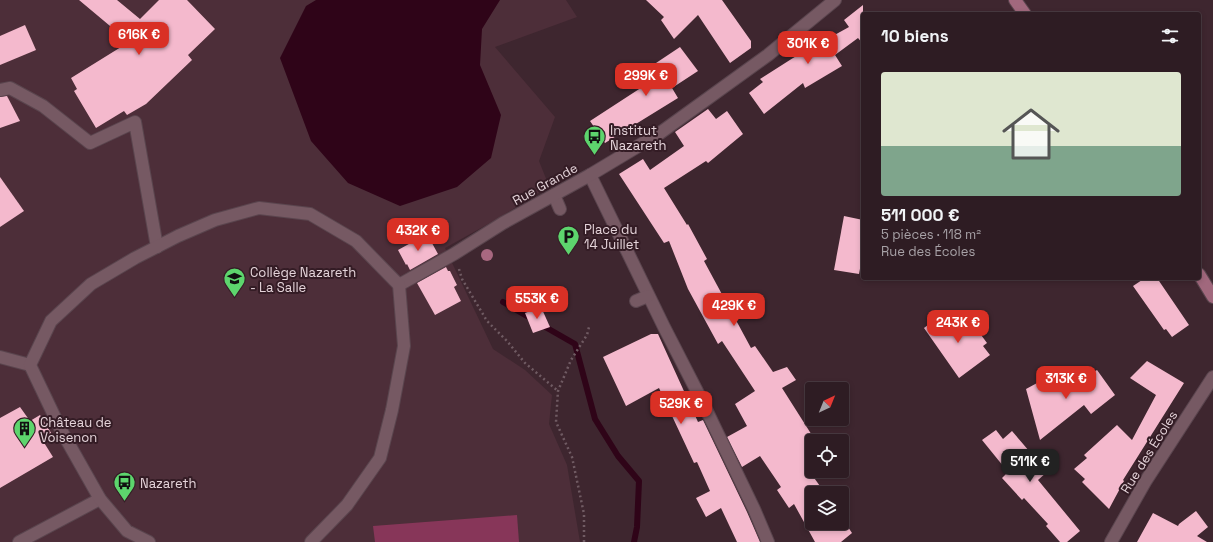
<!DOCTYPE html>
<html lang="fr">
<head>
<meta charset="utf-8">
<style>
  body { margin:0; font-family:"Space Grotesk",sans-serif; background:#3a2930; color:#f1f3f6; height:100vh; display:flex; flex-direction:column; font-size:15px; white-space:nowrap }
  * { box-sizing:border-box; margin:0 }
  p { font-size:13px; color:#a7a1a6 }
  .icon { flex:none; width:22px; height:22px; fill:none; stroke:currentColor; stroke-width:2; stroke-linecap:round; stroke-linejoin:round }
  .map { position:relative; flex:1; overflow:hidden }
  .details { position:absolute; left:861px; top:12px; width:340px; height:268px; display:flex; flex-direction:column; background:#2e1c23; border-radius:4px; box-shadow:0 2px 6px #0003,0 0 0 1px #493a41 }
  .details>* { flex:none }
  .needle { width:26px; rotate:43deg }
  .tools { position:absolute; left:805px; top:382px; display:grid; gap:8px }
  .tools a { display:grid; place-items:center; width:44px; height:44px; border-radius:4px; background:#2e1c23; box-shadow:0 2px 6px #0003,0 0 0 1px #493a41; font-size:20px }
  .price { position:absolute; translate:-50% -34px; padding:0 9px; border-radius:8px; background:#d93025; color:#fff; font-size:13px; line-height:26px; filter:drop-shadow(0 1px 2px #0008) }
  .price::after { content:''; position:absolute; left:50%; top:24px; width:12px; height:9px; margin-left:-6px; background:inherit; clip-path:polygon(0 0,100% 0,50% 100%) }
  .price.selected { background:#222; color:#fff }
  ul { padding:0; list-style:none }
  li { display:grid; align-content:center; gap:8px; height:212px; padding:0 20px }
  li+li { border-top:1px solid #493a41 }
  li span { display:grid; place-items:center; height:124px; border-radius:4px; color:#555 }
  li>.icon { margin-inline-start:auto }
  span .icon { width:72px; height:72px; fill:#fffc; stroke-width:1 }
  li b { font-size:17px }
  h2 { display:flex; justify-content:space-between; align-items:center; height:48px; padding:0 20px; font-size:17px }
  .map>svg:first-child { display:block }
  .built { fill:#4d2e39 }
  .green { fill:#873659 }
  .water { fill:#2f0418 }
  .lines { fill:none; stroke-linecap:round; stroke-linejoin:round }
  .stream { stroke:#2f0418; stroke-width:6 }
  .building { fill:#f4b9cd }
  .minor-casing { stroke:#5a454e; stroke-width:14 }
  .major-casing { stroke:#5a454e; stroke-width:14 }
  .path { stroke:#705b63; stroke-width:2.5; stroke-dasharray:2 3; stroke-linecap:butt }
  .minor { stroke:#765963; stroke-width:12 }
  .major { stroke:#a1687d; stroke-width:12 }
  .tree { fill:#a86880 }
  .labels { text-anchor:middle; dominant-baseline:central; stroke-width:4; stroke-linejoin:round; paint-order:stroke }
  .poi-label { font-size:13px; fill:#e5d4da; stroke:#341c25; text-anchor:start }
  .street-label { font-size:13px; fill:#e5d4da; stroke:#341c25 }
</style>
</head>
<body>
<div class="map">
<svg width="1213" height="542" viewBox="0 0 1213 542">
  <rect width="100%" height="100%" fill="#3e262f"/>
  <!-- built -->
  <polygon class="built" points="0,0 566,0 577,17 495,47 555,117 539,161 549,186 499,218 445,248 493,349 525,370 552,395 549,424 567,465 580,542 0,542"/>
  <!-- green -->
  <polygon class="green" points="517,515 519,542 375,542 373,526"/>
  <!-- water -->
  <polygon class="water" points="316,0 500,0 482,29 480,65 501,115 491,158 457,187 400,206 348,183 311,141 280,58 306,6"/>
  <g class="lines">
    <!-- stream -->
    <g class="stream">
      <polyline points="503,302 532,319"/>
      <polyline points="540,324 575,344 595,419 618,456 639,481 637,527 634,542"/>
    </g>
  </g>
  <!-- building -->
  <g class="building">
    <polygon points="79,0 117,0 140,19 159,0 187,0 215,29 188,55 192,60 146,104 127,115 124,111 96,128 74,91 77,89 71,78 121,47 116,42 122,36"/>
    <polygon points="646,0 722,0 751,41 751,48 730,63 698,15 674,39 661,20 664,17"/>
    <polygon points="863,5 863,44 858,38 835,55 842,66 805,88 803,83 764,114 749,93 763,82 760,79 793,58 849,27 844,20"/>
    <polygon points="25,25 36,50 0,65 0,36"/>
    <polygon points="680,47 698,71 672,88 678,98 605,143 590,121 653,80 650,76 660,69 656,63"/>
    <polygon points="7,96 20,121 0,128 0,97"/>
    <polygon points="708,109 716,119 727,111 743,134 708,163 706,161 664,188 687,225 688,224 707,259 704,261 751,348 755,346 773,372 787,367 796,380 782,388 815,440 812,441 812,475 825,493 812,493 812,523 842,523 842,518 852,533 841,542 815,542 794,504 789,508 777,490 781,487 760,456 742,467 727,437 747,426 735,404 755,391 722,341 718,344 688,289 669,241 664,243 619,174 643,159 650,170 684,146 675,132"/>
    <polygon points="0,177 24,211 0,227"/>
    <polygon points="844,216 863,220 863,253 859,274 834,270"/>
    <polygon points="427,234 438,254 410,270 407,264 406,265 398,250"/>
    <polygon points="446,267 448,271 450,271 457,285 454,287 461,301 435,315 417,283"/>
    <polygon points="1145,278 1157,278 1189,325 1172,337 1166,329 1164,330 1133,286"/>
    <polygon points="541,307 550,327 533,333 525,313"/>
    <polygon points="945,312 957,329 970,320 987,343 983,346 990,355 959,378 924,328"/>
    <polygon points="651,334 658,334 698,422 703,420 747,512 760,542 737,542 721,508 706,517 696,498 710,491 697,462 694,463 659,388 626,406 603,357"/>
    <polygon points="1147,361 1184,383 1123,480 1124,481 1109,509 1082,482 1085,479 1074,469 1087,458 1084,455 1117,425 1132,440 1156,395 1130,378"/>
    <polygon points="1087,369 1091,374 1097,370 1115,395 1091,414 1084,405 1040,440 1026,389 1050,376 1058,392"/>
    <polygon points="20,407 30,421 40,415 53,436 43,441 53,457 0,488 0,418"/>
    <polygon points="996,430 1003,439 1012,431 1047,472 1038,480 1080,531 1067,542 1060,542 1046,526 1048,524 1024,498 1022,500 1002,478 1008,472 982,440"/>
    <polygon points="1196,511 1208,527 1197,536 1207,542 1137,542 1153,513 1178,526 1179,524"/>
  </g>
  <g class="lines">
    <defs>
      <g id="minor">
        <polyline points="0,90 10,88 43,106 90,143 135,122 157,247"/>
        <polyline points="590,175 664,327 703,403 754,509 768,542"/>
        <polyline points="554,195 560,209"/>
        <polyline points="399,285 454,254 503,223 590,175 660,133 768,55 835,0"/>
        <polyline points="636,301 648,296"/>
        <polyline points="0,357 30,365"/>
        <polyline points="19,542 100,499"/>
        <polyline points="149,542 127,531 100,499 61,430 30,365 51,321 91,284 135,258 178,236 215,220 259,208 310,214 356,241 399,285 404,346 392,410 380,458 347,505 311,542"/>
        <polyline points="1111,542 1145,482 1213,377"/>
      </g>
      <g id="major">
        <polyline points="1015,0 1025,14"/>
        <polyline points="1199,274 1213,297"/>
      </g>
    </defs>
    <!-- minor casing -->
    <use href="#minor" class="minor-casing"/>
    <!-- major casing -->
    <use href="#major" class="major-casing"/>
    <!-- path -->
    <g class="path">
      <polyline points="459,269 462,279 487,321 507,341 525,363 558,391"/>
      <polyline points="584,542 584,514 572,457 556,422 558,391 571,360 587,335 589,327"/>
    </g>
    <!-- minor -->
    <use href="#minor" class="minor"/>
    <!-- major -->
    <use href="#major" class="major"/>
  </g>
  <!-- trees -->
  <circle class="tree" cx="487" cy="255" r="6"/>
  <!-- icons -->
  <defs>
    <symbol id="bus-pin" viewBox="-11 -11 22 30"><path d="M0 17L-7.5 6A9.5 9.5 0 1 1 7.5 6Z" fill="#5dd56d" stroke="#341c25"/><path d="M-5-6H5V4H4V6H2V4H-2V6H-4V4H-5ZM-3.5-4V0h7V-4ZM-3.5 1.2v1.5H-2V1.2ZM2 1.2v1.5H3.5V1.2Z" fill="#111"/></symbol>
    <symbol id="parking-pin" viewBox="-11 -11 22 30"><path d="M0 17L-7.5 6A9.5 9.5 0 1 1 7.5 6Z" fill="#5dd56d" stroke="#341c25"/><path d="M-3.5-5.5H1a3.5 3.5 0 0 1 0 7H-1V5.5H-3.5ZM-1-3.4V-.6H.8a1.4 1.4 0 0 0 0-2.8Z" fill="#111"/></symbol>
    <symbol id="school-pin" viewBox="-11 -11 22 30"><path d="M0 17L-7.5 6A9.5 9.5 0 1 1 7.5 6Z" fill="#5dd56d" stroke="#341c25"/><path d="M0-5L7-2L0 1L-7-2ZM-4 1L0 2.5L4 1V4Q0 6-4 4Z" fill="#111"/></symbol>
    <symbol id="building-pin" viewBox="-11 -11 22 30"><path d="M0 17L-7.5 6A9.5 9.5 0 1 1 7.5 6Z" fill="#5dd56d" stroke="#341c25"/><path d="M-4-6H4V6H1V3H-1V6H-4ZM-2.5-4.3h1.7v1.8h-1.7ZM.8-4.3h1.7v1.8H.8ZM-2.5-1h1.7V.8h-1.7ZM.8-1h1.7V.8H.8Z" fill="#111"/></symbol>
  </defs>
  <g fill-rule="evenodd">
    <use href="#bus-pin" x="582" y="124" width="25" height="34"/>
    <use href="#parking-pin" x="556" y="224" width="25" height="34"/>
    <use href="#school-pin" x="222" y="266" width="25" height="34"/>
    <use href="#building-pin" x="12" y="416" width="25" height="34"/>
    <use href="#bus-pin" x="112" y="470" width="25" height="34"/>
  </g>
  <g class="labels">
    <!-- poi labels -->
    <g class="poi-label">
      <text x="610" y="130">Institut<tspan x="610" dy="15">Nazareth</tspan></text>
      <text x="584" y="229">Place du<tspan x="584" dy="15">14 Juillet</tspan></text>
      <text x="250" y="272">Collège Nazareth<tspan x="250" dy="15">- La Salle</tspan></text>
      <text x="40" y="422">Château de<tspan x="40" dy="15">Voisenon</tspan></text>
      <text x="140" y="483">Nazareth</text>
    </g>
    <!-- street labels -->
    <g class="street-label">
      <text transform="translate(545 184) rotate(-29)">Rue Grande</text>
      <text transform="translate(1149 452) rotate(-58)">Rue des Écoles</text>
    </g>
  </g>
</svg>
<div class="tools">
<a><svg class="needle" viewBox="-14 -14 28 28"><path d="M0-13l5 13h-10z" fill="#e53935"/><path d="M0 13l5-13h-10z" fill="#a7a1a6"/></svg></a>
<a><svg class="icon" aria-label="locate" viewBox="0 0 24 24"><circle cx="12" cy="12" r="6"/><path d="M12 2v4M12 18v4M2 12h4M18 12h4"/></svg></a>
<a><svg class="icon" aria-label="layers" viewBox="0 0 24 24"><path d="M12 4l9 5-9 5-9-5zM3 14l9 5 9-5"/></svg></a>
</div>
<b class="price" style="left:139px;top:56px">616K €</b>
<b class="price" style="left:808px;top:65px">301K €</b>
<b class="price" style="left:646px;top:97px">299K €</b>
<b class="price" style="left:418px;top:252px">432K €</b>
<b class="price" style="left:537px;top:320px">553K €</b>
<b class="price" style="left:734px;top:327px">429K €</b>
<b class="price" style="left:958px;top:344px">243K €</b>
<b class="price" style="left:1066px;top:400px">313K €</b>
<b class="price" style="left:681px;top:425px">529K €</b>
<b class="price selected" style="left:1030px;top:483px">511K €</b>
<section class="details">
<h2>10 biens<svg class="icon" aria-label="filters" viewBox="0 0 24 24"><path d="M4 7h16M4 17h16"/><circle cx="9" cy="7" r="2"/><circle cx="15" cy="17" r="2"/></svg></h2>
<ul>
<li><span style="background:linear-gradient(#dfe7d0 60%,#7fa58c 0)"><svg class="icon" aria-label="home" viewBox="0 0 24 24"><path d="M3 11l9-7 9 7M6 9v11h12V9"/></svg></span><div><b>511 000 €</b><p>5 pièces · 118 m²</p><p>Rue des Écoles</p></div></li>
</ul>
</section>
</div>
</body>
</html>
